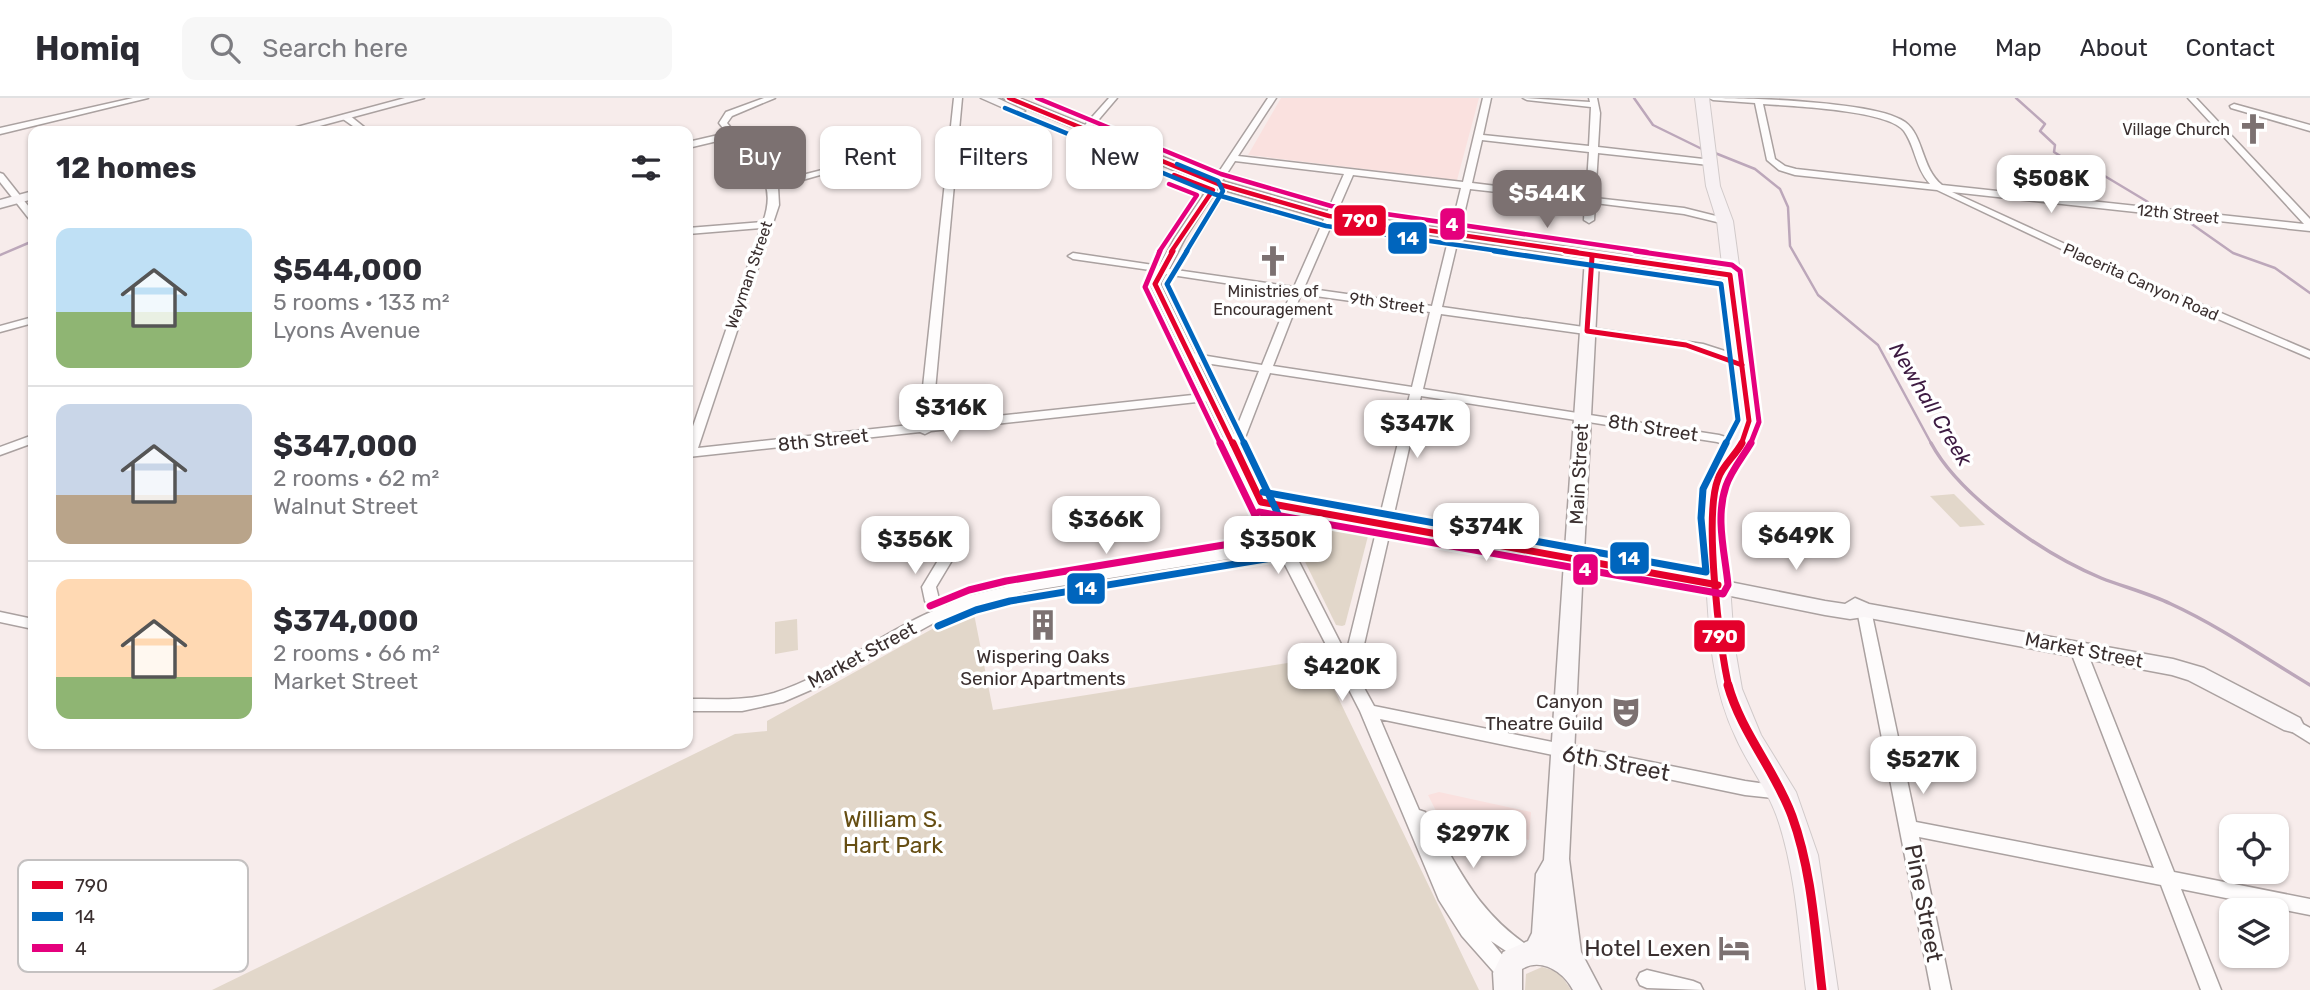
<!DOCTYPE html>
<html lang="en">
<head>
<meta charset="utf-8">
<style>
  body { margin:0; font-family:Rubik,sans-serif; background:#f7f7f7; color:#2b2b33; height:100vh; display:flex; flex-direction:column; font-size:26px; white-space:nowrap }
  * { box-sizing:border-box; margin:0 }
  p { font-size:23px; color:#7c7c81 }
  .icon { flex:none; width:38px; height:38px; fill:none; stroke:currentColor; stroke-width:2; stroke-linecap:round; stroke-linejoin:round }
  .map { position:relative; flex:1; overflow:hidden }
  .details { position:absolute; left:28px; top:28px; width:665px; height:623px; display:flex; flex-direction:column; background:#fff; border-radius:14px; box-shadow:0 2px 5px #0004 }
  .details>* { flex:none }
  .guide { position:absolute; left:714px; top:28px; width:665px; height:63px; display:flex; gap:14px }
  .fabs { position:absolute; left:2219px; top:716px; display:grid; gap:14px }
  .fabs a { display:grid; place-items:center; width:70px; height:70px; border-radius:14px; background:#fff; box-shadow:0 2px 5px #0004; font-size:35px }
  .price { position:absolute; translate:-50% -60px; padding:0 16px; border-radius:14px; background:#fff; color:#222; font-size:23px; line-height:46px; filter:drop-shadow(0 2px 4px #0008) }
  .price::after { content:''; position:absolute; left:50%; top:42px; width:21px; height:16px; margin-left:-10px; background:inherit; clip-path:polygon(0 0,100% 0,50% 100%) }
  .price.on { background:#7c7171; color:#fff }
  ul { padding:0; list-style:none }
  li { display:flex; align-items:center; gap:21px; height:175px; padding:0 28px }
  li+li { border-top:2px solid #e1e1e2 }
  li span { display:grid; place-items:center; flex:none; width:196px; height:140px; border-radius:14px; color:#555 }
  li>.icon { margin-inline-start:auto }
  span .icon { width:84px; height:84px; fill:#fffc; stroke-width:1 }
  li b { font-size:30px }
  h2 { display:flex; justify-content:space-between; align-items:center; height:84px; padding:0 28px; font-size:30px }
  .chip { padding:0 24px; border-radius:14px; background:#fff; box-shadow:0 2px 5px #0004; font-size:24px; line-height:63px }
  .chip.on { background:#7c7171; color:#fff }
  header { display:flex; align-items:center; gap:42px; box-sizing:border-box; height:98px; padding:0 35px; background:#fff; border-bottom:2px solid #e1e1e2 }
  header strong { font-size:33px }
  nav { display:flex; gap:38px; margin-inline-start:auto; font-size:24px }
  .search { width:490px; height:63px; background:#f7f7f7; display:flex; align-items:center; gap:18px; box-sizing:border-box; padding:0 24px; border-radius:14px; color:#7c7c81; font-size:26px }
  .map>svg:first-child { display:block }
  .built { fill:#fae1df }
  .green { fill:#e2d7ca }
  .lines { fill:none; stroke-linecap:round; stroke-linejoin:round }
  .stream-far1 { stroke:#bca7ba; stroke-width:2.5 }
  .stream { stroke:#bca7ba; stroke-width:3.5 }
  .street-casing { stroke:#aaa1a0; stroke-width:3 }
  .secondary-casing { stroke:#aaa1a0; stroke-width:3 }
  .primary-casing { stroke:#d1caca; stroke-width:2 }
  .street { fill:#fefcfc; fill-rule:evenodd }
  .secondary { fill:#faf6f7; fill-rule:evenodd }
  .primary { fill:#f7f1f3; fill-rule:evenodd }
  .bus-1-far3-casing { stroke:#fff; stroke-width:8 }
  .bus-1-far2-casing { stroke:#fff; stroke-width:10 }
  .bus-1-far1-casing { stroke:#fff; stroke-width:12 }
  .bus-1-casing { stroke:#fff; stroke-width:14 }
  .bus-2-far2-casing { stroke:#fff; stroke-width:8 }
  .bus-2-far1-casing { stroke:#fff; stroke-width:10 }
  .bus-2-casing { stroke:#fff; stroke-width:12 }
  .bus-3-far2-casing { stroke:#fff; stroke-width:8 }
  .bus-3-far1-casing { stroke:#fff; stroke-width:10 }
  .bus-3-casing { stroke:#fff; stroke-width:12 }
  .bus-1-far3 { stroke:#e4002b; stroke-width:4.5 }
  .bus-1-far2 { stroke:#e4002b; stroke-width:5 }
  .bus-1-far1 { stroke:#e4002b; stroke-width:7 }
  .bus-1 { stroke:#e4002b; stroke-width:9 }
  .bus-2-far2 { stroke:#0065bd; stroke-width:4.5 }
  .bus-2-far1 { stroke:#0065bd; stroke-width:5 }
  .bus-2 { stroke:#0065bd; stroke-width:7 }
  .bus-3-far2 { stroke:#e5007d; stroke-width:4.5 }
  .bus-3-far1 { stroke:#e5007d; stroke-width:5 }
  .bus-3 { stroke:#e5007d; stroke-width:7 }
  .labels { text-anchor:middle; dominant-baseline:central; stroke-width:7; stroke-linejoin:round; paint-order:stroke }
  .far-poi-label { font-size:16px; fill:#3a2f2f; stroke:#fff; text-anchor:end }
  .far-street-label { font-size:16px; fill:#3a2f2f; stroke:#fff }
  .street-label { font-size:19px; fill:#3a2f2f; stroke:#fff }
  .poi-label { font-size:19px; fill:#3a2f2f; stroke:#fff }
  .water-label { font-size:21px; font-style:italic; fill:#3d1b42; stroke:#fff }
  .near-street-label { font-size:23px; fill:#3a2f2f; stroke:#fff }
  .near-park-label { font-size:23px; fill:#664e13; stroke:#fff }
  .near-poi-label { font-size:23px; fill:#3a2f2f; stroke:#fff; text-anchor:end }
  .key { fill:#fff; stroke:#c4c1c1; stroke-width:2 }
  .key-label { font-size:19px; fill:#3a2f2f }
  .line-badge { stroke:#fff; stroke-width:2.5 }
  .badge-label { font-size:19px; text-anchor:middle; font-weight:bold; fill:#fff }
</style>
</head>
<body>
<header>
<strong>Homiq</strong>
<div class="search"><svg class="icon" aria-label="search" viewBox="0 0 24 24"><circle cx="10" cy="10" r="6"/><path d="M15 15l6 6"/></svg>Search here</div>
<nav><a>Home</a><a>Map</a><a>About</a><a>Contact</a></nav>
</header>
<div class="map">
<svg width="2310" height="892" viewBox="0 0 2310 892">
  <rect width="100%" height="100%" fill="#f7eceb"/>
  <!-- built -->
  <g class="built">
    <polygon points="1281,0 1479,0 1457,82 1248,57"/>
    <polygon points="1439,694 1531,714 1529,742 1457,725 1443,727 1428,697"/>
  </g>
  <!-- green -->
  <g class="green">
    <polygon points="1954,396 1985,427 1960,429 1930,398"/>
    <polygon points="1294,421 1368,438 1345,527 1342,528 1336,527 1286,425"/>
    <polygon points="968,511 973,514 975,521 993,612 1319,560 1479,892 212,892 735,636 767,633 767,623"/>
    <polygon points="797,521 798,552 775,556 775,524"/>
    <polygon points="1542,869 1559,874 1571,892 1525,892 1526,876"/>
  </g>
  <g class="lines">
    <!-- stream-far1 -->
    <g class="stream-far1">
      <polyline points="1634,0 1653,27 1704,52"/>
      <polyline points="2016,0 2045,26 2040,33 2055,47 2054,54 2073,66 2098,74 2148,104"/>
      <polyline points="1715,55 1755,71 1780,91 1788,109 1790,148 1818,197 1878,247 1932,347"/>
      <polyline points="2186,122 2233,155 2275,170 2310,195"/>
      <polyline points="0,157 33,143"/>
    </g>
    <!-- stream -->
    <path class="stream" d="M1931,345C1960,399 2045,457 2101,480C2124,489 2148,495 2171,506C2219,528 2265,560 2310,587"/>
    <defs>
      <g id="street">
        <polygon points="133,0 148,0 0,36 0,30"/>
        <path d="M764,0H775L732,18L727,25L775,84L822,72L827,75L778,89L779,107L698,350L919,326L954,0H962L932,325L1202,296L1150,186L1157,173L1073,161L1068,158L1073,155L1160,168L1175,140L1268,0H1276L1238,58L1463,84L1483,0H1491L1483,37L1589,48L1591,9L1527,2L1523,0L1590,4L1589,0H1597L1600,15L1598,49L1712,62V66L1709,67L1598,55L1595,100L1684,110L1728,121L1730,123L1725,126L1684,116L1595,105L1594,122L1589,125L1584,122L1585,104L1470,91L1442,209L1703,246L1731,255L1746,265V269C1738,270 1712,256 1701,252L1441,216L1423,291L1719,337L1745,345L1747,348L1741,352L1717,344L1421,298L1357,577L1374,608L1745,683L1788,689L1791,694L1788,699L1782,701L1745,697L1380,621L1419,712L1425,714C1460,770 1474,812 1531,850L1534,856L1531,862L1524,865L1491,843L1517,875L1514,881L1507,884L1500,881L1462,838L1439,802L1360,613L1278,453L1035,492L977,506L939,522L820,588L783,604L742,613H688V601C717,601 746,603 774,595C831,577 879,536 933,513L925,503L922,489L954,436H964L966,439L936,489L939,501L945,508L968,498L1035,482L1273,445L1206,303L931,333L925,336L920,334L688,359V343L761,130L688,136V130L763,124C778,82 755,71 730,40L688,50V44L727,35L719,25L726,14ZM1482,42L1589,54L1586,99L1472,85ZM1235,63L1344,76L1294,189L1169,171L1185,140ZM1353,77L1461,90L1432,208L1304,190ZM1165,176L1291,195L1262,267L1195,256L1160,186ZM1301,196L1430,214L1412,289L1273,268ZM1198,264L1259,273L1234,336ZM1270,275L1410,296L1346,556L1241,350Z"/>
        <polygon points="1109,0 1117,0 1083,40 1077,40 1077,36"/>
        <path d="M1709,0C1747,0 1877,3 1905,24C1924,38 1921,70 1942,87L2304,126L2188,0H2196L2310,121V133L1952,94L2139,180L2310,253V260L2131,184L1937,92L1795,77L1779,72L1767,62L1755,5L1713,2ZM1763,6C1791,8 1889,12 1904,33C1916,50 1915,69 1930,86L1796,71L1785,68L1775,61Z"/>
        <polygon points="2234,6 2310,27 2310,33 2231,10 2230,8"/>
        <polygon points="343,17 349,17 369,33 360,33 343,21"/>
        <polygon points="0,75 3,76 33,114 33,123 30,122 0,84"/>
        <polygon points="33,219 33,225 0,234 0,228"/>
        <polygon points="33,337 33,345 0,357 0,349"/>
        <polygon points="1864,507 1871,512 1916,724 2154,770 2069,549 2072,545 2082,545 2085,549 2174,774 2310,801 2310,817 2181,791 2221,892 2201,892 2161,787 1919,739 1951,892 1931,892 1857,512"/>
        <polygon points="0,514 33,521 33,531 0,524"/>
        <polygon points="2292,620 2310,630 2310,645 2286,630 2284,626 2286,622"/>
        <polygon points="1647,872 1693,883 1700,886 1703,892 1647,890 1640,887 1637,881 1640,875"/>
      </g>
      <g id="secondary">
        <polygon points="405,0 424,0 301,33 282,33"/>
        <polygon points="981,0 997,0 1025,13 1015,15"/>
        <path d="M1003,0H1019L1222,83L1330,114L1735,174V180L1730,181L1599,162L1584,455L1825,503L1845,506L1855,500L1869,506L2173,561L2204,570L2300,620L2303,626L2300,632L2292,634L2284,632L2188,582L2172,577L1864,519L1850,521L1825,517L1583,468L1569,761L1581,854L1601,892H1573C1564,874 1541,859 1522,871V892H1494L1493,875L1503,854L1528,843L1532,835L1536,776L1544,762L1564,464L1261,410L1252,404L1261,398L1565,452L1585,160L1324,121L1214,89Z"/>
        <polygon points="33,93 33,101 0,110 0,102"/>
      </g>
      <path id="primary" d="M1695,0H1709L1720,88L1733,123L1759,314L1755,338L1732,378L1724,401L1734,545L1742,591L1761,637L1796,694L1818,757L1838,892H1806C1799,837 1796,778 1779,725C1769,693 1749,669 1736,640C1709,584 1709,525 1705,464C1704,444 1700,421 1702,401C1706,368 1736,347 1739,314L1717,123L1706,88Z"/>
    </defs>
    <!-- street casing -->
    <use href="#street" class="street-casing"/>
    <!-- secondary casing -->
    <use href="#secondary" class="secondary-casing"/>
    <!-- primary casing -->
    <use href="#primary" class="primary-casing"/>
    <!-- street -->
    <use href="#street" class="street"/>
    <!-- secondary -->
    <use href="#secondary" class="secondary"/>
    <!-- primary -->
    <use href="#primary" class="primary"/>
    <defs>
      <g id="bus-1-far3">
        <polyline points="1009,0 1218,86 1329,118 1577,154"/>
        <polyline points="1171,154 1213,92 1174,77"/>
      </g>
      <g id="bus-1-far2">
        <polyline points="1173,153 1155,186 1233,347"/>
        <polyline points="1565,153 1730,177 1749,323 1741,347"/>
        <polyline points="1592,159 1587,233 1686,247 1742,267"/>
      </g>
      <g id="bus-1-far1">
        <polyline points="1233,345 1261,404 1718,487"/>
        <path d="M1729,589C1719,549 1704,417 1718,381C1722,368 1735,358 1742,345"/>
      </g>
      <path id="bus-1" d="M1728,587C1741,634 1775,672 1792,718C1812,773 1815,834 1822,892"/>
      <g id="bus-2-far2">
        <polyline points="1005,10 1214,96 1326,128 1506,154"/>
        <polyline points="1177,66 1218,83 1223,93 1186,154"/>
      </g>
      <g id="bus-2-far1">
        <polyline points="1187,153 1167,186 1245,347"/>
        <polyline points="1494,153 1721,186 1738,322 1725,347"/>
      </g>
      <g id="bus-2">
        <polyline points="1263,394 1706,474 1701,420 1703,391 1726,345"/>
        <polyline points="938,528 976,512 1010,503 1284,458 1292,452 1291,443 1244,345"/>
      </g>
      <g id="bus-3-far2">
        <polyline points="1037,0 1221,76 1331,108 1647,154"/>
        <polyline points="1159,154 1197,97 1169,86"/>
      </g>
      <g id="bus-3-far1">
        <polyline points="1160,153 1145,189 1221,347"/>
        <polyline points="1635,153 1732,167 1740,173 1759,324 1750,347"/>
      </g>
      <g id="bus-3">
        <path d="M1259,414L1723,496L1728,487C1725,455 1715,420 1726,388C1731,373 1742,360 1751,345"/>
        <polyline points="930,508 969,492 1006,483 1266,440 1220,345"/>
      </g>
    </defs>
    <!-- bus-1-far3 casing -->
    <use href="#bus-1-far3" class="bus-1-far3-casing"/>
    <!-- bus-1-far2 casing -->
    <use href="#bus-1-far2" class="bus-1-far2-casing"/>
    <!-- bus-1-far1 casing -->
    <use href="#bus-1-far1" class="bus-1-far1-casing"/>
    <!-- bus-1 casing -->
    <use href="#bus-1" class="bus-1-casing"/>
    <!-- bus-2-far2 casing -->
    <use href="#bus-2-far2" class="bus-2-far2-casing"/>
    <!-- bus-2-far1 casing -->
    <use href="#bus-2-far1" class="bus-2-far1-casing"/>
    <!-- bus-2 casing -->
    <use href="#bus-2" class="bus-2-casing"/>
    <!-- bus-3-far2 casing -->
    <use href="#bus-3-far2" class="bus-3-far2-casing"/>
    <!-- bus-3-far1 casing -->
    <use href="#bus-3-far1" class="bus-3-far1-casing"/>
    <!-- bus-3 casing -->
    <use href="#bus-3" class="bus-3-casing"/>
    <!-- bus-1-far3 -->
    <use href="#bus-1-far3" class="bus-1-far3"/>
    <!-- bus-1-far2 -->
    <use href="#bus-1-far2" class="bus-1-far2"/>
    <!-- bus-1-far1 -->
    <use href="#bus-1-far1" class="bus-1-far1"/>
    <!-- bus-1 -->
    <use href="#bus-1" class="bus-1"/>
    <!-- bus-2-far2 -->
    <use href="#bus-2-far2" class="bus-2-far2"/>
    <!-- bus-2-far1 -->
    <use href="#bus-2-far1" class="bus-2-far1"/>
    <!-- bus-2 -->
    <use href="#bus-2" class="bus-2"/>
    <!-- bus-3-far2 -->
    <use href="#bus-3-far2" class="bus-3-far2"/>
    <!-- bus-3-far1 -->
    <use href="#bus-3-far1" class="bus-3-far1"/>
    <!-- bus-3 -->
    <use href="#bus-3" class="bus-3"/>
  </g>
  <!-- icons -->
  <defs>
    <symbol id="church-bare" viewBox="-9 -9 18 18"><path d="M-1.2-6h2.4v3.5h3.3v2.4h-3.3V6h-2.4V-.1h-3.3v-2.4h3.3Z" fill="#7c7171" stroke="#fff" stroke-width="2.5" paint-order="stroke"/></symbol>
    <symbol id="building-bare" viewBox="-9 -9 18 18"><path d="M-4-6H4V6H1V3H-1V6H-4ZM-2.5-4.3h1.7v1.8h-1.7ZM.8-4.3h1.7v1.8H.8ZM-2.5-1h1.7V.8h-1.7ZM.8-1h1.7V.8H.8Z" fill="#7c7171" stroke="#fff" stroke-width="2.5" paint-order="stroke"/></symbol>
    <symbol id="theatre-bare" viewBox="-9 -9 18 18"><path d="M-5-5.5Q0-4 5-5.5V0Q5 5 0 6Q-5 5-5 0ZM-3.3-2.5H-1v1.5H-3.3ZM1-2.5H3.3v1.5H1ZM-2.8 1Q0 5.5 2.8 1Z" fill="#7c7171" stroke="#fff" stroke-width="2.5" paint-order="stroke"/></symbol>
    <symbol id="hotel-bare" viewBox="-9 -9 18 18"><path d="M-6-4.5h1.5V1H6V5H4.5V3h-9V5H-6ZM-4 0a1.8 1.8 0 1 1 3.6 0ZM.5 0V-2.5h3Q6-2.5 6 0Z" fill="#7c7171" stroke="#fff" stroke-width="2.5" paint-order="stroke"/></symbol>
  </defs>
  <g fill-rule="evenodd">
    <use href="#church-bare" x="2231" y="9" width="44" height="44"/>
    <use href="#church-bare" x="1251" y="141" width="44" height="44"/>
    <use href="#building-bare" x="1021" y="505" width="44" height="44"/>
    <use href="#theatre-bare" x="1604" y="592" width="44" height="44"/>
    <use href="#hotel-bare" x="1712" y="828" width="44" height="44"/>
  </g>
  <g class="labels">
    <!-- far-poi labels -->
    <g class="far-poi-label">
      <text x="2230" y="31">Village Church</text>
      <text x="1273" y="193" text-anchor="middle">Ministries of<tspan x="1273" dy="18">Encouragement</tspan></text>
    </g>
    <!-- far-street labels -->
    <g class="far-street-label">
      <text transform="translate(2178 116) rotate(6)">12th Street</text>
      <text transform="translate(749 177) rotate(-71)">Wayman Street</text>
      <text transform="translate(2141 184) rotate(24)">Placerita Canyon Road</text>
      <text transform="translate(1387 205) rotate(8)">9th Street</text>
    </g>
    <!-- street labels -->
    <g class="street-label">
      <text transform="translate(1653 330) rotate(9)">8th Street</text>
      <text transform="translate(823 342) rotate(-6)">8th Street</text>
      <text transform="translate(1579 376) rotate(-87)">Main Street</text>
      <text transform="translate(2084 552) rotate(11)">Market Street</text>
      <text transform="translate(862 557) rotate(-28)">Market Street</text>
    </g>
    <!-- poi labels -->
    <g class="poi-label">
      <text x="1043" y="558">Wispering Oaks<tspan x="1043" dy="22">Senior Apartments</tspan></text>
      <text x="1603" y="603" text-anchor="end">Canyon<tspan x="1603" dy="22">Theatre Guild</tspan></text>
    </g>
    <!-- water labels -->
    <g class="water-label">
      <text transform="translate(1931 306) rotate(59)">Newhall Creek</text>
    </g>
    <!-- near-street labels -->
    <g class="near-street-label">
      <text transform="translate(1616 665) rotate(11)">6th Street</text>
      <text transform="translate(1924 805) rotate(79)">Pine Street</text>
    </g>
    <!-- near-park labels -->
    <g class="near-park-label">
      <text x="893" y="721">William S.<tspan x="893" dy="26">Hart Park</tspan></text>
    </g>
    <!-- near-poi labels -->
    <g class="near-poi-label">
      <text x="1711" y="850">Hotel Lexen</text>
    </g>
  </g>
  <!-- legend -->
  <rect x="18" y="762" width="230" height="112" rx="10" class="key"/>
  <rect x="32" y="783" width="31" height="8" fill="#e4002b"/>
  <rect x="32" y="814" width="31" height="9" fill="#0065bd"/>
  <rect x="32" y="846" width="31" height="8" fill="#e5007d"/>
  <g class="key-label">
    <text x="75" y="794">790</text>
    <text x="75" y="825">14</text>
    <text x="75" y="857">4</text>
  </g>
  <g class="line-badge">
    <rect x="1333" y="106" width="54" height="33" rx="7" fill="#e4002b"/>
    <rect x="1439" y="109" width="27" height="34" rx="7" fill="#e5007d"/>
    <rect x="1387" y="123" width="41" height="34" rx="7" fill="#0065bd"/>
    <rect x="1609" y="443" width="41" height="34" rx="7" fill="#0065bd"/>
    <rect x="1572" y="455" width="27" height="33" rx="7" fill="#e5007d"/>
    <rect x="1066" y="474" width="40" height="33" rx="7" fill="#0065bd"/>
    <rect x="1693" y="521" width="53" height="34" rx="7" fill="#e4002b"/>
  </g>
  <g class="badge-label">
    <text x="1360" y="129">790</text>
    <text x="1452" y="133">4</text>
    <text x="1408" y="147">14</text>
    <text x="1629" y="467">14</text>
    <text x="1585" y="478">4</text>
    <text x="1086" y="497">14</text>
    <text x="1720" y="545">790</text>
  </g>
</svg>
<div class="fabs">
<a><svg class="icon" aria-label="locate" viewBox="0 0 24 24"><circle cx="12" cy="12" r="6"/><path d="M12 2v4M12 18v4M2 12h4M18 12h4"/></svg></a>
<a><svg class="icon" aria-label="layers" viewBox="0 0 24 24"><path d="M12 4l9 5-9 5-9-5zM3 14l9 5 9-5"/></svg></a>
</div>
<b class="price" style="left:2051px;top:117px">$508K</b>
<b class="price on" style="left:1547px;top:132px">$544K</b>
<b class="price" style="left:951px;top:346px">$316K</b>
<b class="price" style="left:1417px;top:362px">$347K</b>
<b class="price" style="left:1106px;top:458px">$366K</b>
<b class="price" style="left:1486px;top:465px">$374K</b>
<b class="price" style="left:1796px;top:474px">$649K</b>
<b class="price" style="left:915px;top:478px">$356K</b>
<b class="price" style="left:1278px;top:478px">$350K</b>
<b class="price" style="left:1342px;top:605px">$420K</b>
<b class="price" style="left:1923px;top:698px">$527K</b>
<b class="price" style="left:1473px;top:772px">$297K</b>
<div class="guide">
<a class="chip on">Buy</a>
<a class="chip">Rent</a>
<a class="chip">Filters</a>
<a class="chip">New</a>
</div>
<section class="details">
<h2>12 homes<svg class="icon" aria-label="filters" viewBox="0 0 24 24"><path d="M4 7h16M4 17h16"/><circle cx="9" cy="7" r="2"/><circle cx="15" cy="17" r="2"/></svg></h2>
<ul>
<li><span style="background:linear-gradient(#bfe0f5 60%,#8fb573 0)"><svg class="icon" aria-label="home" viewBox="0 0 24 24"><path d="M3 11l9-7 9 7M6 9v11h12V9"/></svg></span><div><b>$544,000</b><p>5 rooms · 133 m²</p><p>Lyons Avenue</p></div></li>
<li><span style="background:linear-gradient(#c9d6e8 65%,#b9a48a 0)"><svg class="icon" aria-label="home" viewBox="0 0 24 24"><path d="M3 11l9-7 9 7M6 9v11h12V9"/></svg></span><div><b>$347,000</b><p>2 rooms · 62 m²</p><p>Walnut Street</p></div></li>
<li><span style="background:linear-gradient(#ffd9b3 70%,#8fb573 0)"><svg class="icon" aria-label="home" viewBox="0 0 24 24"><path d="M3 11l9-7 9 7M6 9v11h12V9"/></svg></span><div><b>$374,000</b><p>2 rooms · 66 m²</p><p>Market Street</p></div></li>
</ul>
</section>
</div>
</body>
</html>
